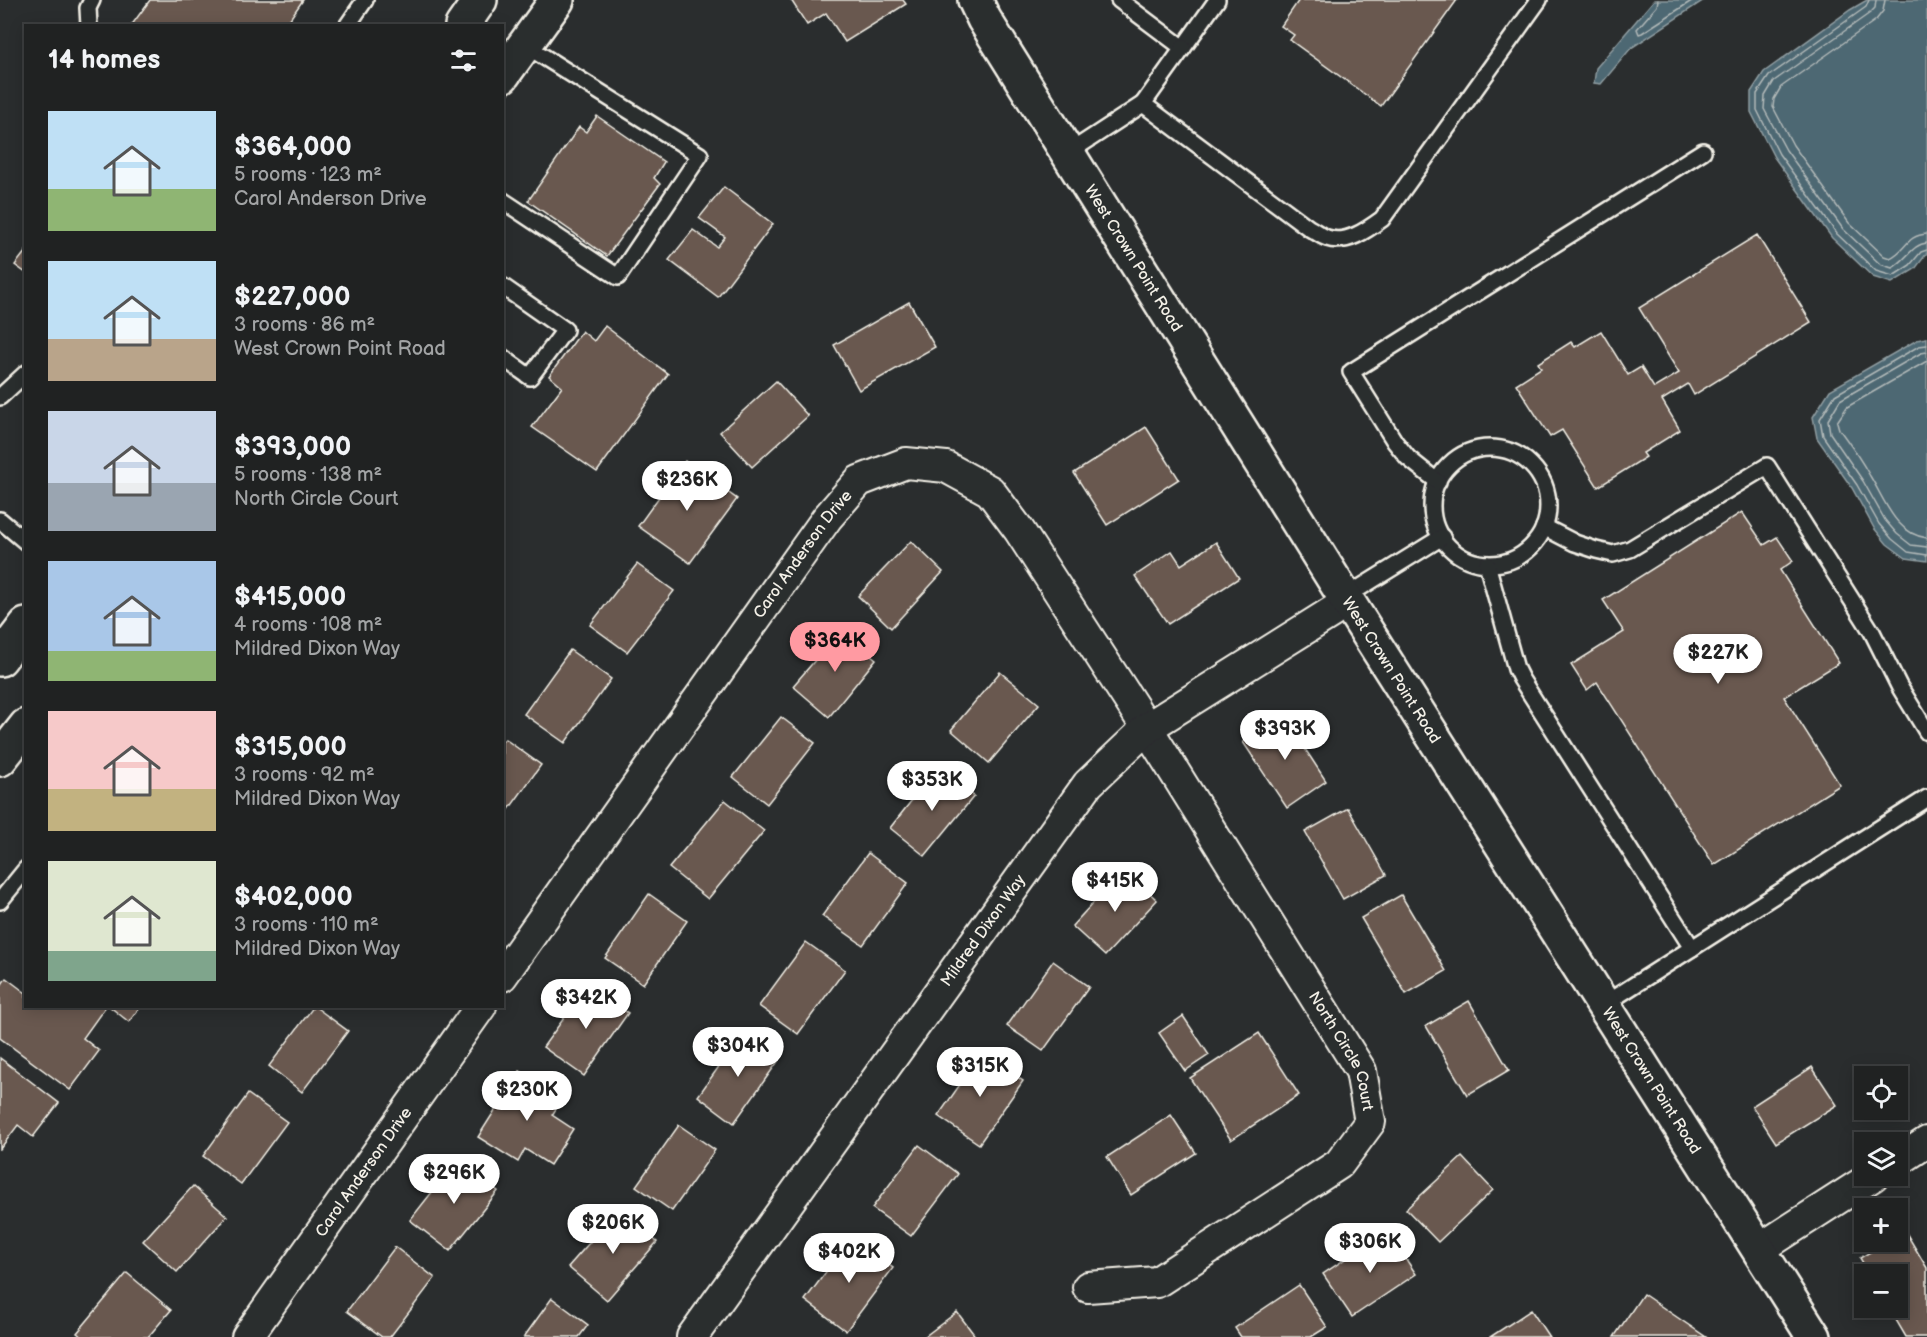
<!DOCTYPE html>
<html lang="en">
<head>
<meta charset="utf-8">
<style>
  body { margin:0; font-family:"Balsamiq Sans",sans-serif; background:#282a2a; color:#f1f3f6; height:100vh; display:flex; flex-direction:column; font-size:22px; white-space:nowrap }
  * { box-sizing:border-box; margin:0 }
  p { font-size:20px; color:#a2a4a5 }
  .icon { flex:none; width:33px; height:33px; fill:none; stroke:currentColor; stroke-width:2; stroke-linecap:round; stroke-linejoin:round }
  .map { position:relative; flex:1; overflow:hidden }
  .panel { position:absolute; left:24px; top:24px; width:480px; height:984px; display:flex; flex-direction:column; background:#202222; border-radius:0px; box-shadow:0 3px 15px #0003,0 0 0 2px #3d3f40 }
  .panel>* { flex:none }
  .controls { position:absolute; left:1854px; top:1066px; display:grid; gap:12px }
  .controls a { display:grid; place-items:center; width:54px; height:54px; border-radius:0px; background:#202222; box-shadow:0 3px 15px #0003,0 0 0 2px #3d3f40; font-size:30px }
  .price { position:absolute; translate:-50% -51px; padding:0 14px; border-radius:21px; background:#fff; color:#222; font-size:20px; line-height:39px; filter:drop-shadow(0 2px 3px #0008) }
  .price::after { content:''; position:absolute; left:50%; top:36px; width:18px; height:14px; margin-left:-9px; background:inherit; clip-path:polygon(0 0,100% 0,50% 100%) }
  .price.current { background:#ff9aa2; color:#111 }
  ul { padding:0; list-style:none }
  li { display:flex; align-items:center; gap:18px; height:150px; padding:0 24px }
  li span { display:grid; place-items:center; flex:none; width:168px; height:120px; border-radius:0px; color:#555 }
  li>.icon { margin-inline-start:auto }
  span .icon { width:72px; height:72px; fill:#fffc; stroke-width:1 }
  li b { font-size:26px }
  h2 { display:flex; justify-content:space-between; align-items:center; height:72px; padding:0 24px; font-size:26px }
  .map>svg:first-child { display:block }
  .water { fill:#4e6773; stroke:#909ea2; stroke-width:1.5 }
  .lines { fill:none; stroke-linecap:round; stroke-linejoin:round }
  .shore { stroke:#b2bab9; stroke-width:1.5 }
  .building { fill:#695950; stroke:#f4f1e8; stroke-width:1.5 }
  .service-casing { stroke:#f4f1e8; stroke-width:20 }
  .minor-casing { stroke:#f4f1e8; stroke-width:34 }
  .tertiary-casing { stroke:#f4f1e8; stroke-width:38 }
  .primary-casing { stroke:#f4f1e8; stroke-width:38 }
  .service { stroke:#2a2d2e; stroke-width:15 }
  .minor { stroke:#2a2d2e; stroke-width:30 }
  .tertiary { stroke:#2a2d2e; stroke-width:33 }
  .primary { stroke:#2a2d2e; stroke-width:33 }
  .labels { text-anchor:middle; dominant-baseline:central; stroke-width:6; stroke-linejoin:round; paint-order:stroke }
  .street-label { font-size:16px; fill:#f4f1e8; stroke:#2a2d2e }
</style>
</head>
<body>
<div class="map">
<svg width="1927" height="1337" viewBox="0 0 1927 1337">
  <rect width="100%" height="100%" fill="#2a2d2e"/>
  <filter id="ink" filterUnits="userSpaceOnUse"><feTurbulence type="fractalNoise" baseFrequency=".0167" numOctaves="2"/><feDisplacementMap in="SourceGraphic" scale="12" xChannelSelector="R" yChannelSelector="G"/><feConvolveMatrix kernelMatrix="1 2 1 2 8 2 1 2 1" color-interpolation-filters="sRGB"/></filter>
  <g filter="url(#ink)">
    <!-- water -->
    <g class="water">
      <polygon points="1654,0 1704,0 1631,48 1601,84 1594,83 1596,68"/>
      <polygon points="1867,0 1927,0 1927,253 1915,269 1892,283 1873,277 1832,238 1774,157 1751,112 1751,92 1764,72 1850,10"/>
      <polygon points="1927,338 1927,561 1906,558 1887,544 1874,528 1852,488 1817,438 1813,417 1830,390 1917,340"/>
    </g>
    <g class="lines">
      <!-- shore -->
      <g class="shore">
        <polyline points="1658,0 1657,6 1637,29 1639,34 1642,33 1693,0"/>
        <polyline points="1869,0 1866,7 1769,76 1757,94 1757,110 1779,154 1837,234 1876,271 1893,276 1910,265 1921,252 1927,250"/>
        <path d="M1876,0L1875,8L1870,13L1774,81L1765,96L1764,109L1786,150L1843,229L1880,264L1892,268C1907,260 1912,244 1927,243"/>
        <path d="M1885,0L1883,11L1876,20L1781,87L1774,99L1773,107L1793,145L1849,223L1884,256L1890,258C1906,251 1906,235 1927,234"/>
        <polyline points="1927,345 1919,346 1835,395 1820,419 1823,436 1857,485 1879,524 1892,539 1908,552 1927,555"/>
        <polyline points="1927,352 1921,353 1840,400 1828,420 1830,433 1863,481 1885,520 1897,534 1911,545 1927,547"/>
        <path d="M1927,361L1847,407L1837,422L1839,429C1850,444 1861,460 1870,476C1885,500 1895,534 1927,538"/>
      </g>
    </g>
    <!-- building -->
    <g class="building">
      <polygon points="150,0 303,0 285,26 131,26"/>
      <polygon points="791,0 903,0 906,4 845,42 826,13 807,25"/>
      <polygon points="1299,0 1457,0 1381,106 1290,40 1294,35 1281,26"/>
      <polygon points="597,116 664,162 654,178 660,184 607,256 528,201 579,127 586,132"/>
      <polygon points="724,187 773,224 718,297 669,260 693,230 717,247 725,237 699,218"/>
      <polygon points="1757,235 1811,322 1694,395 1688,384 1662,400 1680,430 1643,453 1646,457 1598,487 1562,430 1550,437 1516,384 1541,368 1538,363 1571,342 1575,347 1601,331 1628,375 1641,367 1654,388 1679,373 1639,308"/>
      <polygon points="26,251 26,273 15,265"/>
      <polygon points="909,302 935,347 859,390 834,345"/>
      <polygon points="605,326 668,374 597,472 532,427 562,387 549,376 582,331 594,341"/>
      <polygon points="776,381 808,416 752,467 720,432"/>
      <polygon points="1146,427 1179,479 1107,525 1074,473"/>
      <polygon points="685,461 737,499 690,563 638,526"/>
      <polygon points="1742,512 1764,545 1777,537 1793,561 1780,570 1839,663 1784,697 1840,785 1714,865 1597,682 1587,690 1571,665 1624,632 1603,600"/>
      <polygon points="911,541 943,572 891,628 858,596"/>
      <polygon points="1216,542 1239,578 1168,624 1135,576 1172,551 1181,565"/>
      <polygon points="637,564 674,591 627,652 590,625"/>
      <polygon points="841,630 876,659 829,717 793,686"/>
      <polygon points="570,650 611,679 565,743 524,714"/>
      <polygon points="1000,672 1039,704 989,763 951,730"/>
      <polygon points="1283,715 1326,781 1287,808 1243,742"/>
      <polygon points="781,717 815,743 767,804 733,777"/>
      <polygon points="505,739 541,765 502,819 502,742"/>
      <polygon points="938,767 974,796 925,856 890,828"/>
      <polygon points="725,800 764,831 708,899 669,868"/>
      <polygon points="1348,808 1386,875 1343,899 1305,832"/>
      <polygon points="868,853 908,883 863,945 822,916"/>
      <polygon points="1124,869 1157,900 1105,956 1072,926"/>
      <polygon points="649,894 687,921 643,984 605,958"/>
      <polygon points="1401,895 1446,971 1406,994 1361,918"/>
      <polygon points="806,942 845,970 798,1034 759,1006"/>
      <polygon points="1053,961 1089,987 1043,1051 1007,1026"/>
      <polygon points="6,978 26,993 26,1006 106,1006 83,1038 99,1051 70,1090 0,1038 0,987"/>
      <polygon points="588,985 628,1013 584,1076 543,1047"/>
      <polygon points="1469,1001 1509,1070 1467,1095 1426,1026"/>
      <polygon points="109,1006 139,1006 140,1007 129,1022"/>
      <polygon points="314,1006 348,1031 302,1092 269,1066"/>
      <polygon points="1183,1016 1209,1055 1185,1071 1159,1033"/>
      <polygon points="1259,1033 1299,1095 1231,1140 1190,1078"/>
      <polygon points="742,1034 779,1060 734,1123 698,1096"/>
      <polygon points="982,1053 1023,1081 979,1144 938,1116"/>
      <polygon points="0,1058 59,1103 33,1137 18,1125 0,1149"/>
      <polygon points="1812,1067 1837,1105 1776,1143 1752,1106"/>
      <polygon points="520,1071 563,1098 552,1115 573,1129 550,1165 525,1149 518,1162 478,1137"/>
      <polygon points="248,1094 287,1122 241,1184 203,1156"/>
      <polygon points="1171,1115 1196,1153 1131,1195 1107,1157"/>
      <polygon points="679,1125 715,1150 672,1211 636,1186"/>
      <polygon points="919,1145 958,1174 911,1236 872,1208"/>
      <polygon points="1462,1157 1493,1190 1438,1242 1406,1209"/>
      <polygon points="458,1159 498,1191 450,1251 410,1220"/>
      <polygon points="193,1186 227,1216 177,1272 143,1241"/>
      <polygon points="619,1209 657,1242 607,1300 568,1267"/>
      <polygon points="1387,1231 1416,1274 1352,1317 1323,1274"/>
      <polygon points="1905,1231 1927,1268 1927,1337 1906,1337 1889,1308 1898,1308 1898,1275 1870,1275 1860,1258 1887,1242 1898,1242 1898,1236"/>
      <polygon points="852,1237 893,1268 846,1331 805,1300"/>
      <polygon points="395,1247 435,1278 390,1337 382,1337 347,1311"/>
      <polygon points="127,1273 171,1310 148,1337 82,1337 77,1333"/>
      <polygon points="1299,1285 1327,1327 1311,1337 1241,1337 1235,1328"/>
      <polygon points="1643,1294 1706,1337 1614,1337"/>
      <polygon points="552,1298 588,1325 579,1337 524,1337"/>
      <polygon points="1531,1310 1549,1337 1490,1337"/>
      <polygon points="957,1312 976,1337 924,1337"/>
    </g>
    <g class="lines">
      <defs>
        <g id="service">
          <polyline points="1119,0 1183,48 1217,0"/>
          <polyline points="89,26 88,8 92,0"/>
          <polyline points="347,26 365,0"/>
          <polyline points="1143,104 1183,48"/>
          <path d="M1068,153L1143,104L1309,228C1315,231 1321,236 1327,238C1346,245 1367,230 1382,219L1539,0"/>
          <polyline points="502,200 618,277 700,155 525,45"/>
          <polyline points="502,286 565,330 530,377 502,357"/>
          <polyline points="0,397 26,373"/>
          <circle cx="1490" cy="506" r="58"/>
          <polyline points="1438,482 1408,458 1395,442 1351,372 1703,151"/>
          <polyline points="0,520 26,542"/>
          <polyline points="1544,527 1575,543 1596,550 1613,554 1630,549 1767,466 1872,632 1899,686 1927,732"/>
          <polyline points="1487,564 1516,669 1521,679 1692,948"/>
          <polyline points="1345,597 1442,537"/>
          <polyline points="0,901 26,869"/>
          <polyline points="1603,1005 1927,798"/>
        </g>
        <g id="minor">
          <path id="s1" d="M502,976L827,518L859,481L906,463L946,467L990,491L1019,530L1147,728L1361,1071L1370,1122L1339,1164L1157,1282L1088,1287"/>
          <polyline points="1898,1161 1927,1142"/>
          <polyline points="1758,1250 1873,1176"/>
          <path id="s2" d="M247,1337L481,1006"/>
          <path id="s3" d="M692,1337L1088,784L1147,728L1348,602"/>
        </g>
        <g id="tertiary">
          <path id="s4" d="M975,0L984,19L1348,602L1814,1337"/>
        </g>
        <g id="primary">
          <polyline points="462,26 480,0"/>
          <polyline points="502,76 557,0"/>
          <polyline points="0,659 26,625"/>
          <polyline points="0,759 26,726"/>
        </g>
      </defs>
      <!-- service casing -->
      <use href="#service" class="service-casing"/>
      <!-- minor casing -->
      <use href="#minor" class="minor-casing"/>
      <!-- tertiary casing -->
      <use href="#tertiary" class="tertiary-casing"/>
      <!-- primary casing -->
      <use href="#primary" class="primary-casing"/>
      <!-- service -->
      <use href="#service" class="service"/>
      <!-- minor -->
      <use href="#minor" class="minor"/>
      <!-- tertiary -->
      <use href="#tertiary" class="tertiary"/>
      <!-- primary -->
      <use href="#primary" class="primary"/>
    </g>
  </g>
  <g class="labels">
    <!-- street labels -->
    <g class="street-label">
      <text stroke="none"><textPath href="#s4" startOffset="303">West Crown Point Road</textPath></text>
      <text stroke="none"><textPath href="#s1" startOffset="518">Carol Anderson Drive</textPath></text>
      <text stroke="none"><textPath href="#s4" startOffset="789">West Crown Point Road</textPath></text>
      <text stroke="none"><textPath href="#s3" startOffset="500">Mildred Dixon Way</textPath></text>
      <text stroke="none"><textPath href="#s1" startOffset="1414">North Circle Court</textPath></text>
      <text stroke="none"><textPath href="#s4" startOffset="1275">West Crown Point Road</textPath></text>
      <text stroke="none"><textPath href="#s2" startOffset="202">Carol Anderson Drive</textPath></text>
    </g>
  </g>
</svg>
<div class="controls">
<a><svg class="icon" aria-label="locate" viewBox="0 0 24 24"><circle cx="12" cy="12" r="6"/><path d="M12 2v4M12 18v4M2 12h4M18 12h4"/></svg></a>
<a><svg class="icon" aria-label="layers" viewBox="0 0 24 24"><path d="M12 4l9 5-9 5-9-5zM3 14l9 5 9-5"/></svg></a>
<a>+</a>
<a>−</a>
</div>
<b class="price" style="left:687px;top:512px">$236K</b>
<b class="price current" style="left:835px;top:673px">$364K</b>
<b class="price" style="left:1718px;top:685px">$227K</b>
<b class="price" style="left:1285px;top:761px">$393K</b>
<b class="price" style="left:932px;top:812px">$353K</b>
<b class="price" style="left:1115px;top:913px">$415K</b>
<b class="price" style="left:586px;top:1030px">$342K</b>
<b class="price" style="left:738px;top:1078px">$304K</b>
<b class="price" style="left:980px;top:1098px">$315K</b>
<b class="price" style="left:527px;top:1122px">$230K</b>
<b class="price" style="left:454px;top:1205px">$296K</b>
<b class="price" style="left:613px;top:1255px">$206K</b>
<b class="price" style="left:1370px;top:1274px">$306K</b>
<b class="price" style="left:849px;top:1284px">$402K</b>
<section class="panel">
<h2>14 homes<svg class="icon" aria-label="filters" viewBox="0 0 24 24"><path d="M4 7h16M4 17h16"/><circle cx="9" cy="7" r="2"/><circle cx="15" cy="17" r="2"/></svg></h2>
<ul>
<li><span style="background:linear-gradient(#bfe0f5 65%,#8fb573 0)"><svg class="icon" aria-label="home" viewBox="0 0 24 24"><path d="M3 11l9-7 9 7M6 9v11h12V9"/></svg></span><div><b>$364,000</b><p>5 rooms · 123 m²</p><p>Carol Anderson Drive</p></div></li>
<li><span style="background:linear-gradient(#bfe0f5 65%,#b9a48a 0)"><svg class="icon" aria-label="home" viewBox="0 0 24 24"><path d="M3 11l9-7 9 7M6 9v11h12V9"/></svg></span><div><b>$227,000</b><p>3 rooms · 86 m²</p><p>West Crown Point Road</p></div></li>
<li><span style="background:linear-gradient(#c9d6e8 60%,#9aa5b1 0)"><svg class="icon" aria-label="home" viewBox="0 0 24 24"><path d="M3 11l9-7 9 7M6 9v11h12V9"/></svg></span><div><b>$393,000</b><p>5 rooms · 138 m²</p><p>North Circle Court</p></div></li>
<li><span style="background:linear-gradient(#a9c7e8 75%,#8fb573 0)"><svg class="icon" aria-label="home" viewBox="0 0 24 24"><path d="M3 11l9-7 9 7M6 9v11h12V9"/></svg></span><div><b>$415,000</b><p>4 rooms · 108 m²</p><p>Mildred Dixon Way</p></div></li>
<li><span style="background:linear-gradient(#f6c9c9 65%,#c2b280 0)"><svg class="icon" aria-label="home" viewBox="0 0 24 24"><path d="M3 11l9-7 9 7M6 9v11h12V9"/></svg></span><div><b>$315,000</b><p>3 rooms · 92 m²</p><p>Mildred Dixon Way</p></div></li>
<li><span style="background:linear-gradient(#dfe7d0 75%,#7fa58c 0)"><svg class="icon" aria-label="home" viewBox="0 0 24 24"><path d="M3 11l9-7 9 7M6 9v11h12V9"/></svg></span><div><b>$402,000</b><p>3 rooms · 110 m²</p><p>Mildred Dixon Way</p></div></li>
</ul>
</section>
</div>
</body>
</html>
